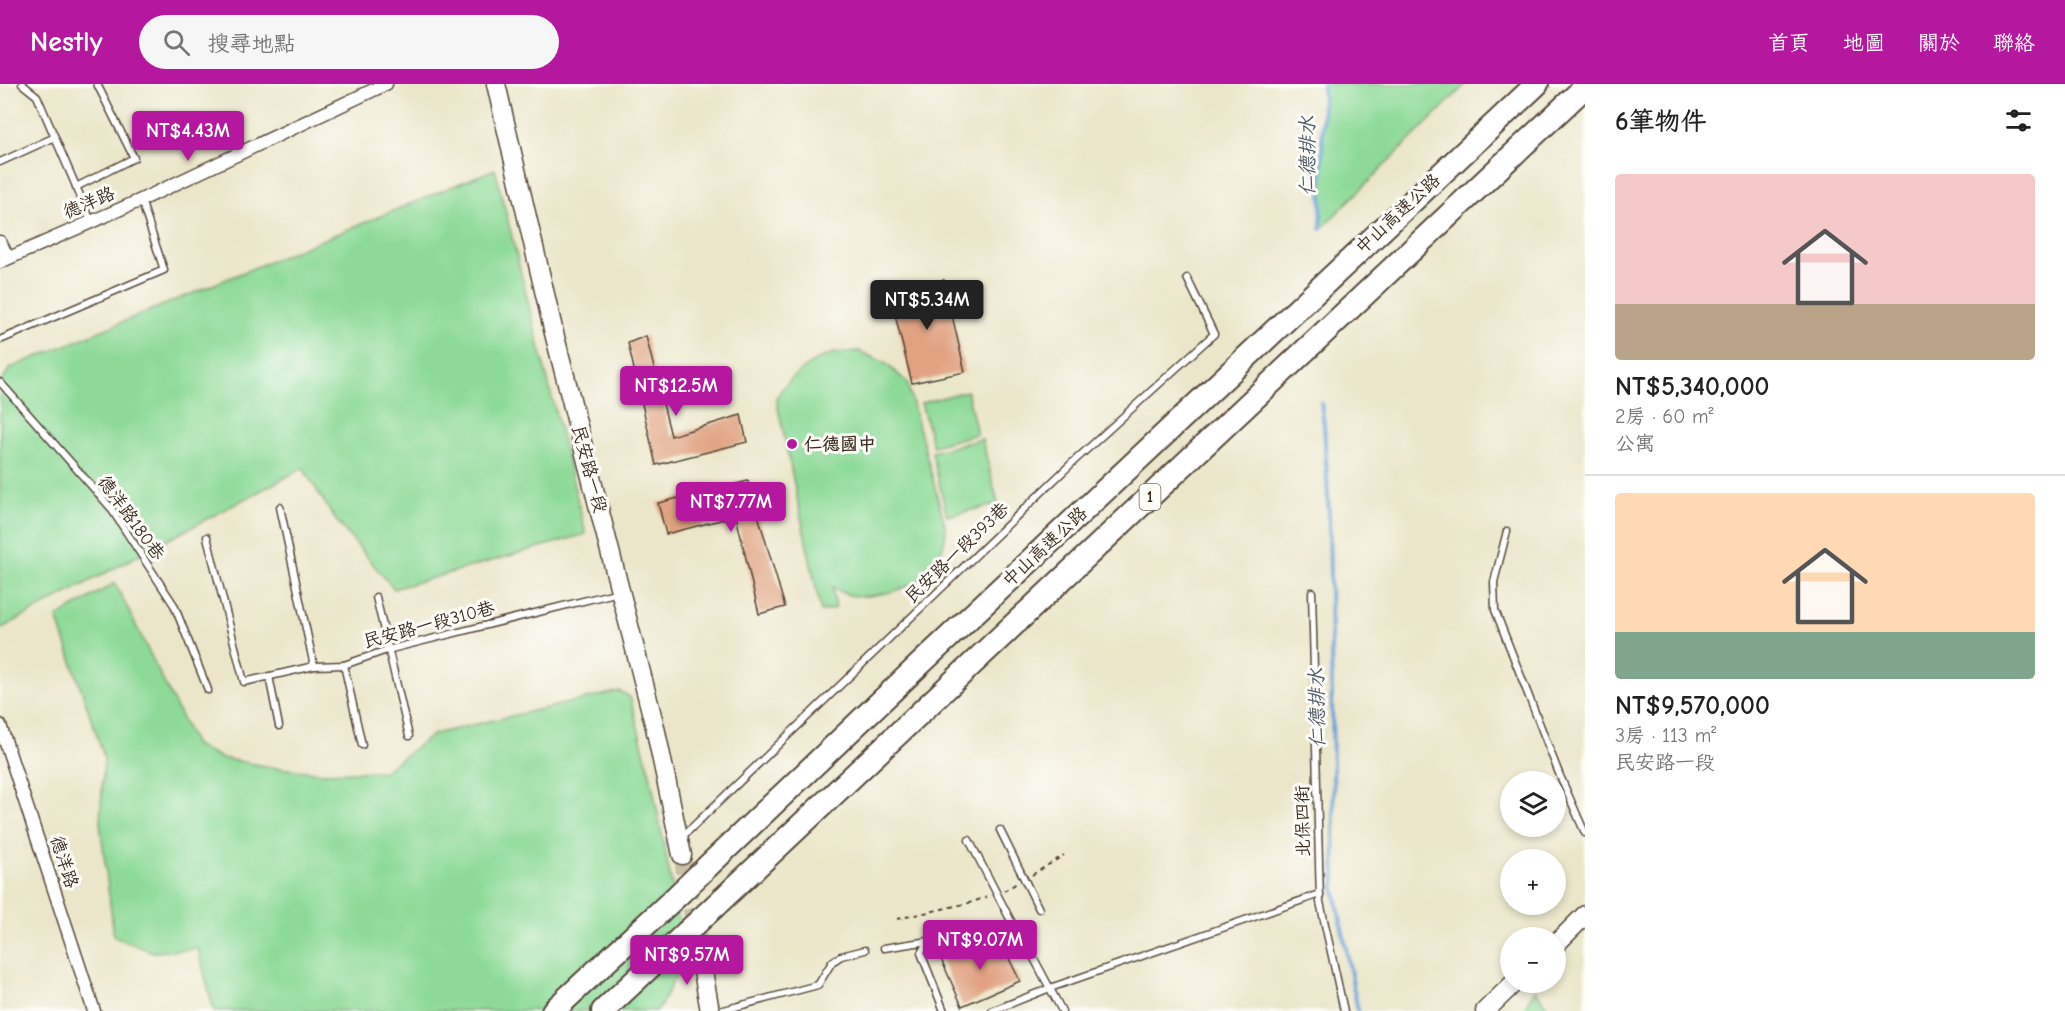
<!DOCTYPE html>
<html lang="zh-TW">
<head>
<meta charset="utf-8">
<style>
  body { margin:0; font-family:"Comic Neue","LXGW WenKai TC",sans-serif; background:#f6f6f6; color:#222; height:100vh; display:flex; flex-direction:column; font-size:22px; white-space:nowrap }
  * { box-sizing:border-box; margin:0 }
  p { font-size:20px; color:#767676 }
  .icon { flex:none; width:33px; height:33px; fill:none; stroke:currentColor; stroke-width:2; stroke-linecap:round; stroke-linejoin:round }
  .map { position:relative; flex:1; overflow:hidden }
  .drawer { display:flex; flex-direction:column; background:#fff; width:480px }
  .drawer>* { flex:none }
  .controls { position:absolute; left:1500px; top:687px; display:grid; gap:12px }
  .controls a { display:grid; place-items:center; width:66px; height:66px; border-radius:50%; background:#fff; box-shadow:0 3px 9px #0003; font-size:30px }
  .price { position:absolute; translate:-50% -51px; padding:0 14px; border-radius:6px; background:#b5179e; color:#fff; font-size:20px; line-height:39px; filter:drop-shadow(0 2px 3px #0008) }
  .price::after { content:''; position:absolute; left:50%; top:36px; width:18px; height:14px; margin-left:-9px; background:inherit; clip-path:polygon(0 0,100% 0,50% 100%) }
  .price.on { background:#222; color:#fff }
  ul { padding:0; list-style:none }
  li { display:grid; align-content:center; gap:12px; height:318px; padding:0 30px }
  li+li { border-top:2px solid #e0e0e0 }
  li span { display:grid; place-items:center; height:186px; border-radius:6px; color:#555 }
  li>.icon { margin-inline-start:auto }
  span .icon { width:108px; height:108px; fill:#fffc; stroke-width:1 }
  li b { font-size:26px }
  h2 { display:flex; justify-content:space-between; align-items:center; height:72px; padding:0 30px; font-size:26px }
  header { display:flex; align-items:center; gap:36px; box-sizing:border-box; height:84px; padding:0 30px; background:#b5179e; color:#fff }
  header strong { font-size:28px }
  nav { display:flex; gap:33px; margin-inline-start:auto; font-size:21px }
  .search { width:420px; height:54px; background:#f6f6f6; display:flex; align-items:center; gap:15px; box-sizing:border-box; padding:0 21px; border-radius:33px; color:#767676; font-size:22px }
  main { display:flex; flex:1; min-height:0 }
  .map>svg:first-child { display:block }
  .green { fill:#8dda98; stroke:#64825b; stroke-width:1.5 }
  .lines { fill:none; stroke-linecap:round; stroke-linejoin:round }
  .stream { stroke:#69a0d7; stroke-width:4 }
  .building { fill:#e0a281 }
  .secondary-tunnel { stroke:#c8c0a7; stroke-width:18; stroke-dasharray:18 9; stroke-linecap:butt }
  .lane-casing { stroke:#554638; stroke-width:9 }
  .street-casing { stroke:#554638; stroke-width:15 }
  .secondary-casing { stroke:#554638; stroke-width:21 }
  .highway-casing { stroke:#554638; stroke-width:26 }
  .path { stroke:#554638; stroke-width:2; stroke-dasharray:4.5 4.5; stroke-linecap:butt }
  .lane { stroke:#fff; stroke-width:6 }
  .street { stroke:#fff; stroke-width:12 }
  .secondary { stroke:#fff; stroke-width:18 }
  .highway { stroke:#fff; stroke-width:22 }
  .highway-bridge-casing { stroke:#554638; stroke-width:26; stroke-linecap:butt }
  .highway-bridge { stroke:#fff; stroke-width:22 }
  .poi-dot { fill:#b5179e; stroke:#fdfcf7; stroke-width:2 }
  .labels { text-anchor:middle; dominant-baseline:central; stroke-width:6; stroke-linejoin:round; paint-order:stroke }
  .shield { fill:#fdfcf7; stroke:#75695f; stroke-width:1.5 }
  .shield-label { font-size:16px; font-weight:bold; fill:#3b2a1e }
  .street-label { font-size:18px; fill:#3b2a1e; stroke:#fdfcf7 }
  .poi-label { font-size:18px; font-weight:bold; fill:#3b2a1e; stroke:#fdfcf7; text-anchor:start }
  .water-label { font-size:20px; font-style:italic; fill:#4d5968; stroke:#fdfcf7 }
</style>
</head>
<body>
<header>
<strong>Nestly</strong>
<div class="search"><svg class="icon" aria-label="search" viewBox="0 0 24 24"><circle cx="10" cy="10" r="6"/><path d="M15 15l6 6"/></svg>搜尋地點</div>
<nav><a>首頁</a><a>地圖</a><a>關於</a><a>聯絡</a></nav>
</header>
<main>
<div class="map">
<svg width="1585" height="927" viewBox="0 0 1585 927">
  <rect width="100%" height="100%" fill="#fdfcf7"/>
  <filter id="ink" filterUnits="userSpaceOnUse"><feTurbulence type="fractalNoise" baseFrequency=".0167" numOctaves="2"/><feDisplacementMap in="SourceGraphic" scale="12" xChannelSelector="R" yChannelSelector="G"/><feConvolveMatrix kernelMatrix="1 2 1 2 8 2 1 2 1" color-interpolation-filters="sRGB"/></filter>
  <filter id="wash" filterUnits="userSpaceOnUse"><feTurbulence type="fractalNoise" baseFrequency=".008" numOctaves="4" result="noise"/><feDisplacementMap in="SourceGraphic" scale="24" xChannelSelector="R" yChannelSelector="G"/><feGaussianBlur stdDeviation="1.35" result="paint"/><feColorMatrix in="noise" values="0 0 0 0 0 0 0 0 0 0 0 0 0 0 0 0 0 1.4 0 .05"/><feComposite in="paint" operator="in"/></filter>
  <g filter="url(#wash)">
    <rect width="100%" height="100%" fill="#ebe6c9"/>
    <!-- green -->
    <g class="green">
      <polygon points="1323,0 1466,0 1321,145"/>
      <polygon points="495,85 586,450 394,505 335,435 303,384 0,545 0,300 10,284"/>
      <path d="M859,267L885,279L907,298L946,445C943,484 918,504 881,510C860,514 850,514 832,503L836,524L821,528L776,314C787,295 813,274 835,269C842,268 851,268 859,267Z"/>
      <polygon points="967,307 977,350 933,362 921,319"/>
      <polygon points="982,355 998,420 947,432 932,368"/>
      <polygon points="115,499 195,661 221,674 271,683 323,689 384,687 434,650 620,607 630,613 650,690 686,872 658,927 214,927 198,865 153,868 114,853 100,738 104,673 57,533"/>
      <polygon points="1535,906 1551,927 1522,927"/>
    </g>
    <g class="lines">
      <!-- stream -->
      <g class="stream">
        <polyline points="1321,145 1323,0"/>
        <polyline points="1321,319 1324,341 1329,431 1335,808 1358,927"/>
      </g>
    </g>
    <g id="blocks">
      <!-- building -->
      <g class="building">
        <polygon points="944,196 965,288 912,299 889,207"/>
        <polygon points="646,252 671,352 741,331 747,358 656,381 628,259"/>
        <polygon points="748,397 785,523 759,530 736,432 666,450 658,419"/>
        <polygon points="998,852 1020,897 962,922 941,875"/>
      </g>
    </g>
  </g>
  <g filter="url(#ink)">
    <use href="#blocks" fill-opacity="0" stroke="#554638" stroke-width="1.5"/>
    <g class="lines">
      <!-- secondary-tunnel -->
      <polyline class="secondary-tunnel" points="682,771 700,870"/>
      <defs>
        <g id="lane">
          <polyline points="22,0 37,12 91,137"/>
          <polyline points="0,78 55,53"/>
          <polyline points="76,103 134,74 97,0"/>
          <polyline points="0,256 164,186 141,116"/>
          <polyline points="0,298 110,423 174,521 208,606"/>
          <polyline points="280,423 314,582"/>
          <polyline points="1507,447 1494,498 1495,526 1560,692 1585,749"/>
          <polyline points="207,453 244,598 314,582 344,581 387,566 619,508"/>
          <polyline points="1312,508 1320,818 1344,927"/>
          <polyline points="376,513 409,652"/>
          <polyline points="344,581 362,661"/>
          <polyline points="269,592 279,642"/>
          <polyline points="1000,746 1039,825"/>
          <polyline points="682,753 1072,379 1214,250 1187,194"/>
          <polyline points="969,756 1012,839 1022,852 1062,927"/>
          <polyline points="928,857 921,869 944,927"/>
          <polyline points="884,864 992,847 1012,839"/>
          <polyline points="720,927 818,901 832,878 841,872 865,866"/>
          <polyline points="992,927 1050,904 1320,810"/>
        </g>
        <g id="street">
          <polyline points="0,158 8,174"/>
          <polyline points="0,178 141,116 386,0"/>
          <polyline points="0,641 94,927"/>
        </g>
        <g id="secondary">
          <polyline points="496,0 554,249 655,643 682,771"/>
          <polyline points="1556,860 1585,831"/>
          <polyline points="700,870 710,927"/>
          <polyline points="1485,927 1515,898"/>
        </g>
        <g id="highway">
          <polyline points="708,782 916,584 1537,0"/>
          <polyline points="715,822 1585,3"/>
          <polyline points="553,927 679,810"/>
          <polyline points="603,927 687,848"/>
        </g>
      </defs>
      <!-- lane casing -->
      <use href="#lane" class="lane-casing"/>
      <!-- street casing -->
      <use href="#street" class="street-casing"/>
      <!-- secondary casing -->
      <use href="#secondary" class="secondary-casing"/>
      <!-- highway casing -->
      <use href="#highway" class="highway-casing"/>
      <!-- path -->
      <g class="path">
        <polyline points="1032,791 1064,771"/>
        <polyline points="1004,807 1017,799"/>
        <polyline points="897,835 969,819 987,813"/>
      </g>
      <!-- lane -->
      <use href="#lane" class="lane"/>
      <!-- street -->
      <use href="#street" class="street"/>
      <!-- secondary -->
      <use href="#secondary" class="secondary"/>
      <!-- highway -->
      <use href="#highway" class="highway"/>
      <defs>
        <g id="highway-bridge">
          <polyline points="679,810 708,782"/>
          <polyline points="687,848 715,822"/>
        </g>
      </defs>
      <!-- highway-bridge casing -->
      <use href="#highway-bridge" class="highway-bridge-casing"/>
      <!-- highway-bridge -->
      <use href="#highway-bridge" class="highway-bridge"/>
    </g>
  </g>
  <!-- markers -->
  <circle class="poi-dot" cx="792" cy="360" r="6"/>
  <g class="labels">
    <!-- shield labels -->
    <rect class="shield" x="1139.5" y="400" width="21" height="26" rx="4.5"/>
    <g class="shield-label">
      <text x="1150" y="413">1</text>
    </g>
    <!-- street labels -->
    <g class="street-label">
      <text transform="translate(89 119) rotate(-23)">德洋路</text>
      <text transform="translate(1398 130) rotate(-43)">中山高速公路</text>
      <text transform="translate(589 385) rotate(75)">民安路一段</text>
      <text transform="translate(131 434) rotate(54)">德洋路180巷</text>
      <text transform="translate(1045 463) rotate(-43)">中山高速公路</text>
      <text transform="translate(957 469) rotate(-44)">民安路一段393巷</text>
      <text transform="translate(429 541) rotate(-15)">民安路一段310巷</text>
      <text transform="translate(1303 737) rotate(-91)">北保四街</text>
      <text transform="translate(64 778) rotate(72)">德洋路</text>
    </g>
    <!-- poi labels -->
    <g class="poi-label">
      <text x="804" y="360">仁德國中</text>
    </g>
    <!-- water labels -->
    <g class="water-label">
      <text transform="translate(1307 72) rotate(-90)">仁德排水</text>
      <text transform="translate(1317 624) rotate(-91)">仁德排水</text>
    </g>
  </g>
</svg>
<div class="controls">
<a><svg class="icon" aria-label="layers" viewBox="0 0 24 24"><path d="M12 4l9 5-9 5-9-5zM3 14l9 5 9-5"/></svg></a>
<a>+</a>
<a>−</a>
</div>
<b class="price" style="left:188px;top:78px">NT$4.43M</b>
<b class="price on" style="left:927px;top:247px">NT$5.34M</b>
<b class="price" style="left:676px;top:333px">NT$12.5M</b>
<b class="price" style="left:731px;top:449px">NT$7.77M</b>
<b class="price" style="left:980px;top:887px">NT$9.07M</b>
<b class="price" style="left:687px;top:902px">NT$9.57M</b>
</div>
<section class="drawer">
<h2>6筆物件<svg class="icon" aria-label="filters" viewBox="0 0 24 24"><path d="M4 7h16M4 17h16"/><circle cx="9" cy="7" r="2"/><circle cx="15" cy="17" r="2"/></svg></h2>
<ul>
<li><span style="background:linear-gradient(#f6c9c9 70%,#b9a48a 0)"><svg class="icon" aria-label="home" viewBox="0 0 24 24"><path d="M3 11l9-7 9 7M6 9v11h12V9"/></svg></span><div><b>NT$5,340,000</b><p>2房 · 60 m²</p><p>公寓</p></div></li>
<li><span style="background:linear-gradient(#ffd9b3 75%,#7fa58c 0)"><svg class="icon" aria-label="home" viewBox="0 0 24 24"><path d="M3 11l9-7 9 7M6 9v11h12V9"/></svg></span><div><b>NT$9,570,000</b><p>3房 · 113 m²</p><p>民安路一段</p></div></li>
</ul>
</section>
</main>
</body>
</html>
